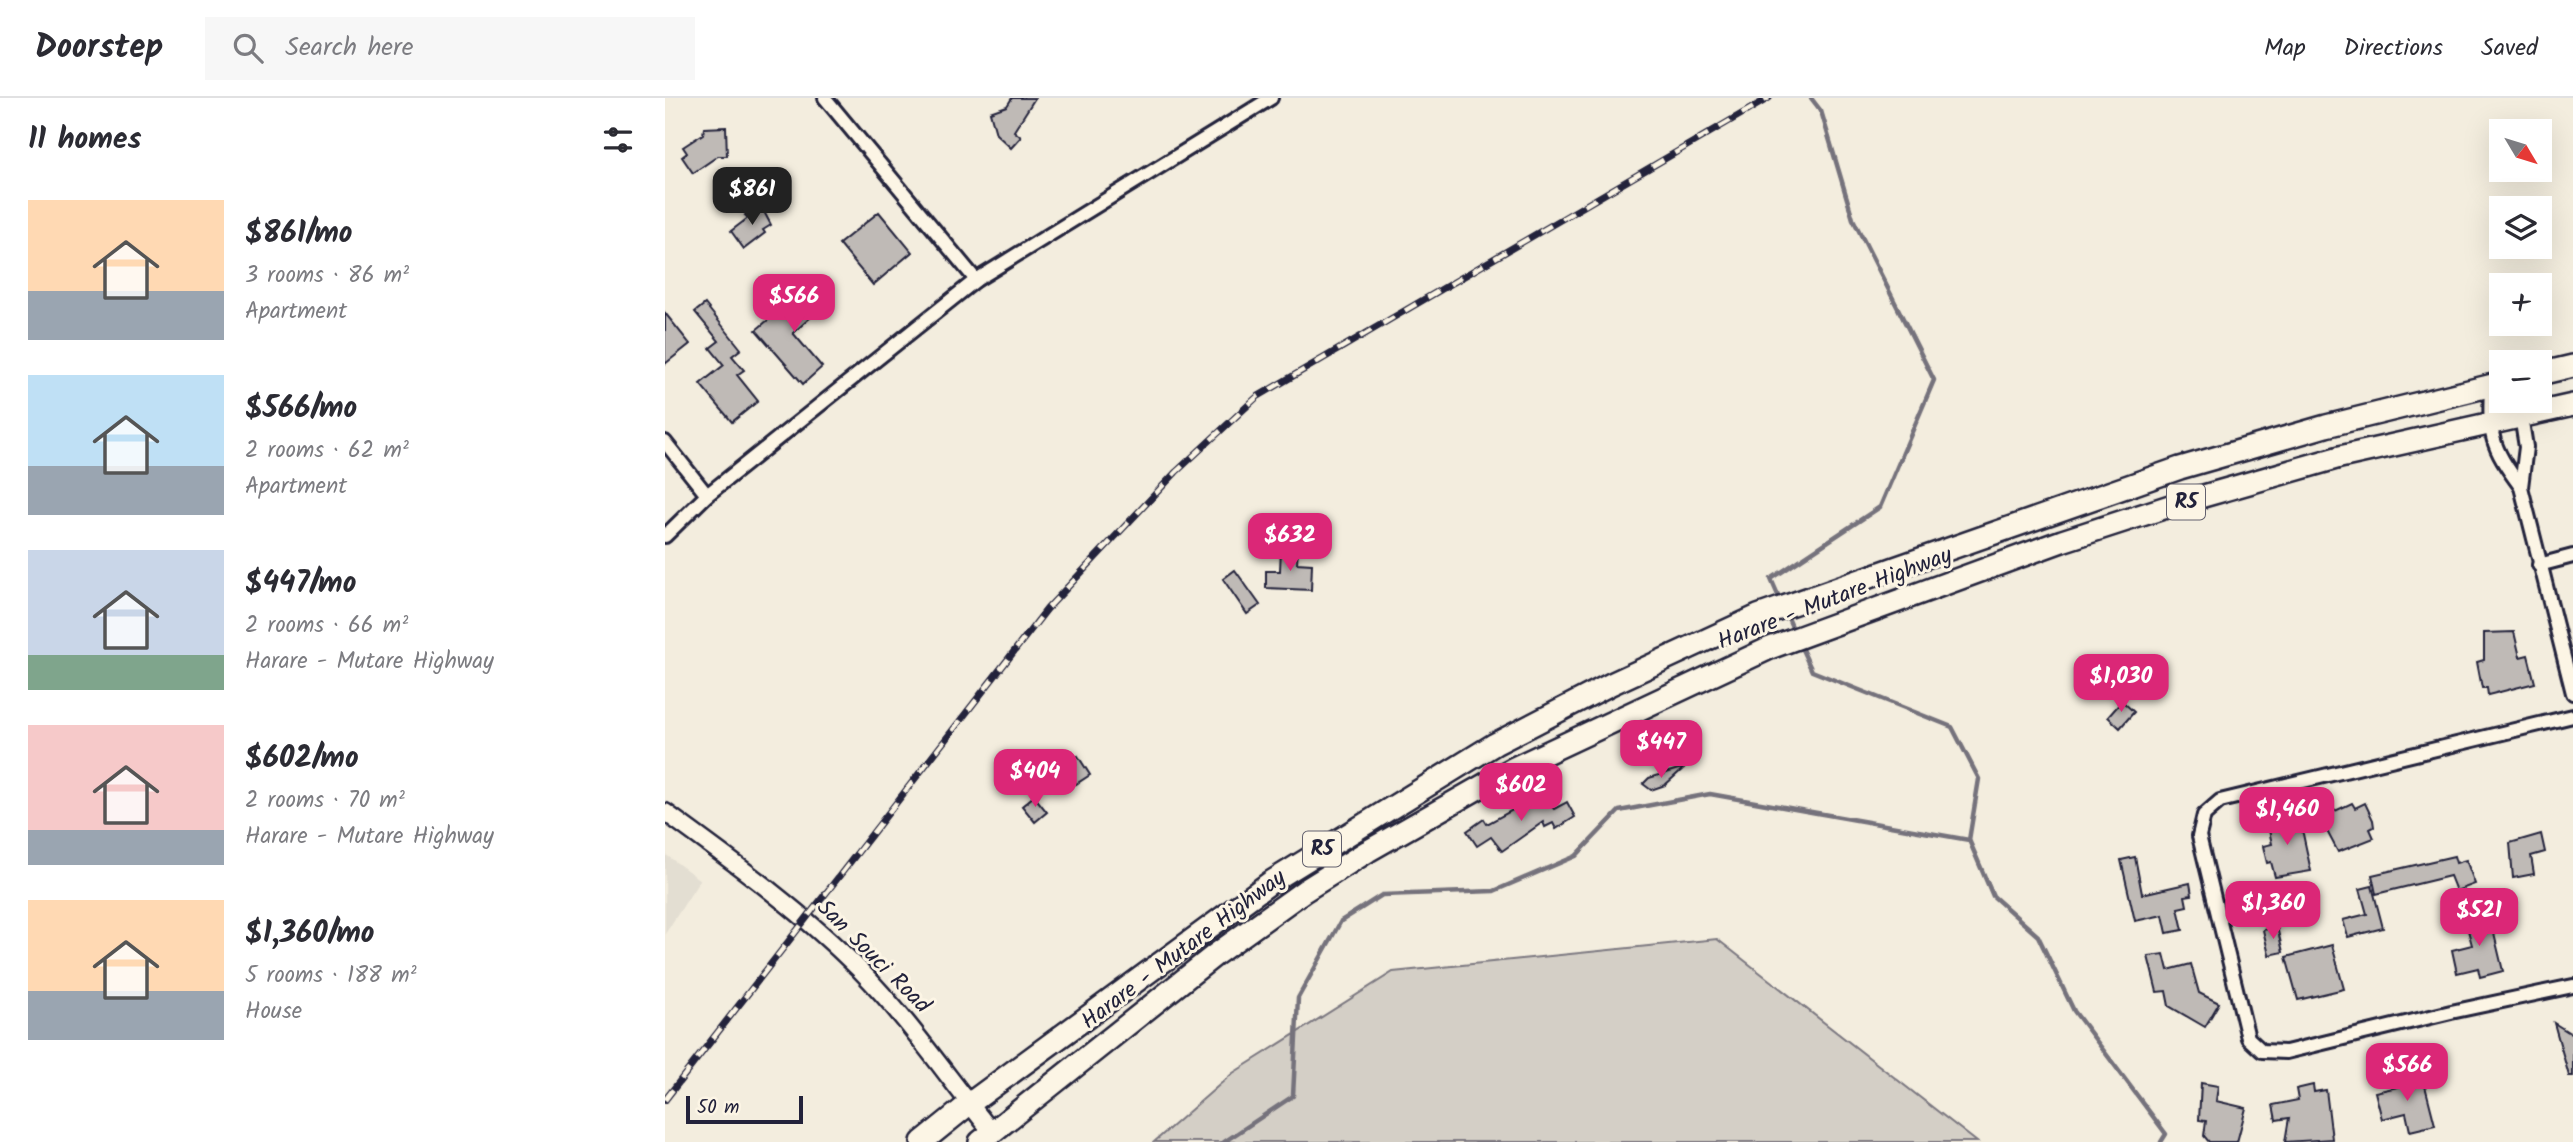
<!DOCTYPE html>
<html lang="en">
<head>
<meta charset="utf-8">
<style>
  body { margin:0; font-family:Kalam,sans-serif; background:#f7f7f7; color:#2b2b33; height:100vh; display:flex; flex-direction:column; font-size:26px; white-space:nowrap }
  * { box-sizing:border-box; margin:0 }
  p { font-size:23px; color:#7c7c81 }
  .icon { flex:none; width:38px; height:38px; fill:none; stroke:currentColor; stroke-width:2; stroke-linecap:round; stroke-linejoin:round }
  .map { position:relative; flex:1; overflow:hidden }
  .sheet { display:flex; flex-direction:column; background:#fff; width:665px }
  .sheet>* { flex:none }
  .needle { width:46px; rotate:128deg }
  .buttons { position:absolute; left:1824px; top:21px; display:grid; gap:14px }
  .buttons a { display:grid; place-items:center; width:63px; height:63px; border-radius:0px; background:#fff; box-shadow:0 7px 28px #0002; font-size:35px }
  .scale { position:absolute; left:21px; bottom:18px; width:117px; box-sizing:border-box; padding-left:7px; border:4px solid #22223b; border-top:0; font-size:19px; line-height:24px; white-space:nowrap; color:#22223b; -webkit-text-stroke:5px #fcf5e5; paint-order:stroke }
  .price { position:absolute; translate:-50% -60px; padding:0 16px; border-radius:14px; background:#db2777; color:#fff; font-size:23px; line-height:46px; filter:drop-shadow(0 2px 4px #0008) }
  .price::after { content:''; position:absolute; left:50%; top:42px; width:21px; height:16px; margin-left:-10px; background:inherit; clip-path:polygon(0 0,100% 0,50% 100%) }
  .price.selected { background:#222; color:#fff }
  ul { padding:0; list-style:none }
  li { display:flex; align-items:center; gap:21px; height:175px; padding:0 28px }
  li span { display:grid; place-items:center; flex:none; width:196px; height:140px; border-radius:0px; color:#555 }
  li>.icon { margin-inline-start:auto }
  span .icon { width:84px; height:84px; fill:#fffc; stroke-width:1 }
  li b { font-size:30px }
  h2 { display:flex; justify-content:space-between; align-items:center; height:84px; padding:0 28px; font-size:30px }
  header { display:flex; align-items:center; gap:42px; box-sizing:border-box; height:98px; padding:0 35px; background:#fff; border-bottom:2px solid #e1e1e2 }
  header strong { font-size:33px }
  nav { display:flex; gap:38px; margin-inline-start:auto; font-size:24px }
  .search { width:490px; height:63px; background:#f7f7f7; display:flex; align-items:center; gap:18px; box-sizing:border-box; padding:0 24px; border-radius:0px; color:#7c7c81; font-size:26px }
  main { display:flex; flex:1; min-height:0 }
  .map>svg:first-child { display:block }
  .built { fill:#e3ded2 }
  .green { fill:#d4cfc6; stroke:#7b7880; stroke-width:2 }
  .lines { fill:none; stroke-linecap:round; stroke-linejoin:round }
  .stream { stroke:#75727b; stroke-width:4.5 }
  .building { fill:#bfbab6; stroke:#22223b; stroke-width:2 }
  .minor-casing { stroke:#22223b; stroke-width:18 }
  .tertiary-casing { stroke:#22223b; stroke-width:21 }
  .trunk-casing { stroke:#22223b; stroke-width:26 }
  .minor { stroke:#fcf5e5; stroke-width:12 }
  .tertiary { stroke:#fcf5e5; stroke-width:16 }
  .trunk { stroke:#fcf5e5; stroke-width:21 }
  .rail-casing { stroke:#22223b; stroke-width:7 }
  .rail { stroke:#fcf5e5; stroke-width:4.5; stroke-dasharray:13; stroke-linecap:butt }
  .labels { text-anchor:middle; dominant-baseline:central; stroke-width:6; stroke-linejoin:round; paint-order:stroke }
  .shield { fill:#fcf5e5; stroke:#63616e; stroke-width:2 }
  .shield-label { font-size:21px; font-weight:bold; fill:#22223b }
  .street-label { font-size:23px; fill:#22223b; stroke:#fcf5e5 }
</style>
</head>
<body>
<header>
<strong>Doorstep</strong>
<div class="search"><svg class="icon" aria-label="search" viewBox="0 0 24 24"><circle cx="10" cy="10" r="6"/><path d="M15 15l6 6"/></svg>Search here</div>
<nav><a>Map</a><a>Directions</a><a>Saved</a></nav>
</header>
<main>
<section class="sheet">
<h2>11 homes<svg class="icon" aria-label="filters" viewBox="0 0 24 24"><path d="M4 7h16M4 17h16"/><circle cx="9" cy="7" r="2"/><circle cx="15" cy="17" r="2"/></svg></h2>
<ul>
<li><span style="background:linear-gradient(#ffd9b3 65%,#9aa5b1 0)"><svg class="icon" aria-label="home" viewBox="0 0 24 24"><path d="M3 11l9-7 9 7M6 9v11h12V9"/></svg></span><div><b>$861/mo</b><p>3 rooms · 86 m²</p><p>Apartment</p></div></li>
<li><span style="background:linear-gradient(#bfe0f5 65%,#9aa5b1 0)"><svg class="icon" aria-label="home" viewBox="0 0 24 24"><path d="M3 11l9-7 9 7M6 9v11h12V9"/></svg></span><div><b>$566/mo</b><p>2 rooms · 62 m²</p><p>Apartment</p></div></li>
<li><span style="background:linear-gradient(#c9d6e8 75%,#7fa58c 0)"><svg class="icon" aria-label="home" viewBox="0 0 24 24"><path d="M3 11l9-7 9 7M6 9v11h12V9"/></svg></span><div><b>$447/mo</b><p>2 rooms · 66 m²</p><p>Harare - Mutare Highway</p></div></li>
<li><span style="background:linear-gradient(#f6c9c9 75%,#9aa5b1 0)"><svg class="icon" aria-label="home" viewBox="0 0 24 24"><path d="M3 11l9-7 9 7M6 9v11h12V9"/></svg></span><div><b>$602/mo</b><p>2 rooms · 70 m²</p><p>Harare - Mutare Highway</p></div></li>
<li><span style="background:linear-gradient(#ffd9b3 65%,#9aa5b1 0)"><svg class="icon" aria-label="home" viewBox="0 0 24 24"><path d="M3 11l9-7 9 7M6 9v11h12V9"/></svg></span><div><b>$1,360/mo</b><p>5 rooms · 188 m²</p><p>House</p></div></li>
</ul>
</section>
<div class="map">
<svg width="1908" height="1044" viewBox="0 0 1908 1044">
  <rect width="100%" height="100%" fill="#f3edde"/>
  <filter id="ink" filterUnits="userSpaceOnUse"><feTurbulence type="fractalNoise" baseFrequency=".0143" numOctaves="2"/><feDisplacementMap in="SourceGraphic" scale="14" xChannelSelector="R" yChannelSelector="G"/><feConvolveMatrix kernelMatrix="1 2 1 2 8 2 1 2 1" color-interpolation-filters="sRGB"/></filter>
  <g filter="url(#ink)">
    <!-- built -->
    <polygon class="built" points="0,756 35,782 0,836"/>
    <!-- green -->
    <polygon class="green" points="1052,841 1312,1044 489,1044 568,975 728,874"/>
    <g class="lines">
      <!-- stream -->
      <g class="stream">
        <polyline points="1116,504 1106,481 1215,409 1269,282 1188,121 1156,13 1146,0"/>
        <polyline points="1121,515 1130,536"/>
        <polyline points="1135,547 1147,573 1287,629 1314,681 1304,742 1328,798 1373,838 1409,913 1501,1036 1496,1044"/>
        <polyline points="559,1044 628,998 633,900 676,823 717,797 829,793 911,758 954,713 1045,696 1304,742"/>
      </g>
    </g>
    <!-- building -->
    <g class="building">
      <polygon points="347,0 370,0 349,33 356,39 346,50 331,36 325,14 342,8"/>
      <polygon points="61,29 62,58 53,58 28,75 17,59 22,55 18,49 38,36 39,30"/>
      <polygon points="95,106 106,127 98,132 100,135 79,151 66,133 83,120 80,117"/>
      <polygon points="214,114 247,154 208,187 174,146"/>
      <polygon points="145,187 160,203 153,209 155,211 128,235 157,269 138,286 91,232"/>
      <polygon points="40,206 76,251 67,258 79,272 72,277 93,303 67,324 35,286 59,267 45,250 54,243 30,214"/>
      <polygon points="0,215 25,246 0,266"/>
      <polygon points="616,450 633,450 632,465 647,466 646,492 601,490 601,473 615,473"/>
      <polygon points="570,472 595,507 582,516 558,481"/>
      <polygon points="1849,534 1855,559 1863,557 1870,585 1823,597 1822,590 1817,590 1812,564 1819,562 1819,535"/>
      <polygon points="1457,603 1469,614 1455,630 1443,619"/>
      <polygon points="413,658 425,677 411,686 399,667"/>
      <polygon points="1020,669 1000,687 986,692 978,686 984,680"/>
      <polygon points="875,697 889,711 902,704 910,719 891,731 888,725 880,729 878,724 837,753 826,739 812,748 802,733 819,721 822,726"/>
      <polygon points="369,698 382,714 370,724 357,708"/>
      <polygon points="1687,705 1690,710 1700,705 1708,722 1709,729 1705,731 1709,740 1673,754 1655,720"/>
      <polygon points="1625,717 1627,723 1635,722 1646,773 1610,779 1606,764 1602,765 1598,748 1607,746 1602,723"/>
      <polygon points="1876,736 1880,754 1866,758 1869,776 1848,780 1845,745"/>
      <polygon points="1789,758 1791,765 1801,762 1810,786 1791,793 1785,778 1711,796 1707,777"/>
      <polygon points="1470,759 1477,796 1525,785 1527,797 1520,798 1522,808 1513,810 1518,832 1502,835 1498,817 1470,823 1456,762"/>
      <polygon points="1707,788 1718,830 1683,839 1678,822 1702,816 1695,791"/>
      <polygon points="1824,815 1838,873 1815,879 1813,870 1792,875 1787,852 1807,847 1800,821"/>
      <polygon points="1612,829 1618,854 1604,857 1598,832"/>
      <polygon points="1667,847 1679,891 1633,902 1621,859"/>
      <polygon points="1499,856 1503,872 1526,866 1534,895 1554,905 1540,929 1504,908 1501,893 1492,894 1483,858"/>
      <polygon points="1889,925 1908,937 1908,978 1904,978"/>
      <polygon points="1757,976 1770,1027 1745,1033 1741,1015 1717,1021 1710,994 1733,989 1732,983"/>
      <polygon points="1536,985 1553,988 1551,1003 1581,1010 1572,1044 1544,1044 1539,1038 1541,1023 1534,1022"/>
      <polygon points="1648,987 1649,994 1661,992 1667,1041 1620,1044 1624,1020 1611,1022 1608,1007 1633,1002 1631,991"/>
    </g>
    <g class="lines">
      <defs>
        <g id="minor">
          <polyline points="160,0 311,182"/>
          <path d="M1826,287C1824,338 1825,347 1856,389"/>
          <polyline points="1841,303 1856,318 1861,349 1856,389 1908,595"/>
          <polyline points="0,344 42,397"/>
          <polyline points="0,438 42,397 311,182 606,0"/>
          <polyline points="1874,467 1908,458"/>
          <polyline points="1908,618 1555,703 1539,717 1534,738 1583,940 1597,953 1621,954 1786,914 1908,888"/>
        </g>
        <path id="tertiary" d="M0,714C67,763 137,813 195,872C244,922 283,980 327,1034"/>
        <g id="trunk">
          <polyline points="1874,276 1908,268"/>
          <polyline points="257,1044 304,1006 606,784 830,646 946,586 1093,518 1515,370 1661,328 1836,285"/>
          <polyline points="315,1044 550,857 639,793 703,753 847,671 1105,550 1397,443 1514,405 1675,359 1908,307"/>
        </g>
      </defs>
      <!-- minor casing -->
      <use href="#minor" class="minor-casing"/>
      <!-- tertiary casing -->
      <use href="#tertiary" class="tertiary-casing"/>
      <!-- trunk casing -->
      <use href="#trunk" class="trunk-casing"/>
      <!-- minor -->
      <use href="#minor" class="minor"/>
      <!-- tertiary -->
      <use href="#tertiary" class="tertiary"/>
      <!-- trunk -->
      <use href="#trunk" class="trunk"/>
      <defs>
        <polyline id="rail" points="0,1002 382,511 511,374 592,299 1104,0"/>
      </defs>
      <!-- rail casing -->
      <use href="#rail" class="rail-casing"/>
      <!-- rail -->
      <use href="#rail" class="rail"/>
    </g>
  </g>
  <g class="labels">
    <!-- shield labels -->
    <g class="shield">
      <rect x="1502" y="386.5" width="38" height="35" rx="5"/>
      <rect x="638" y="733.5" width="38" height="35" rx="5"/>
    </g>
    <g class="shield-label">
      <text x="1521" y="404">R5</text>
      <text x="657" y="751">R5</text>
    </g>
    <!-- street labels -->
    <g class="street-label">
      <text transform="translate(1170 501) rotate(-21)">Harare - Mutare Highway</text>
      <text transform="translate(519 852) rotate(-37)">Harare - Mutare Highway</text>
      <text transform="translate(208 859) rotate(45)">San Souci Road</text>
    </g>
  </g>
</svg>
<div class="buttons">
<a><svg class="needle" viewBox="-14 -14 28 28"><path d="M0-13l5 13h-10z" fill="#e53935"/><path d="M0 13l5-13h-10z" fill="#7c7c81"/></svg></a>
<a><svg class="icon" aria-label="layers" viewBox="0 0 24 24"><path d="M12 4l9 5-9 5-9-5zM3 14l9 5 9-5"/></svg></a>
<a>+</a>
<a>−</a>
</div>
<div class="scale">50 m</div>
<b class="price selected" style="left:87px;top:129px">$861</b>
<b class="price" style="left:129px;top:236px">$566</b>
<b class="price" style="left:625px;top:475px">$632</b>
<b class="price" style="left:1456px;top:616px">$1,030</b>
<b class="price" style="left:996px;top:682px">$447</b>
<b class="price" style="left:370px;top:711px">$404</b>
<b class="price" style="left:856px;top:725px">$602</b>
<b class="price" style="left:1622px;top:749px">$1,460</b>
<b class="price" style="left:1608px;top:843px">$1,360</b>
<b class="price" style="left:1814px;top:850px">$521</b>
<b class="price" style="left:1742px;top:1005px">$566</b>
</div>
</main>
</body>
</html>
